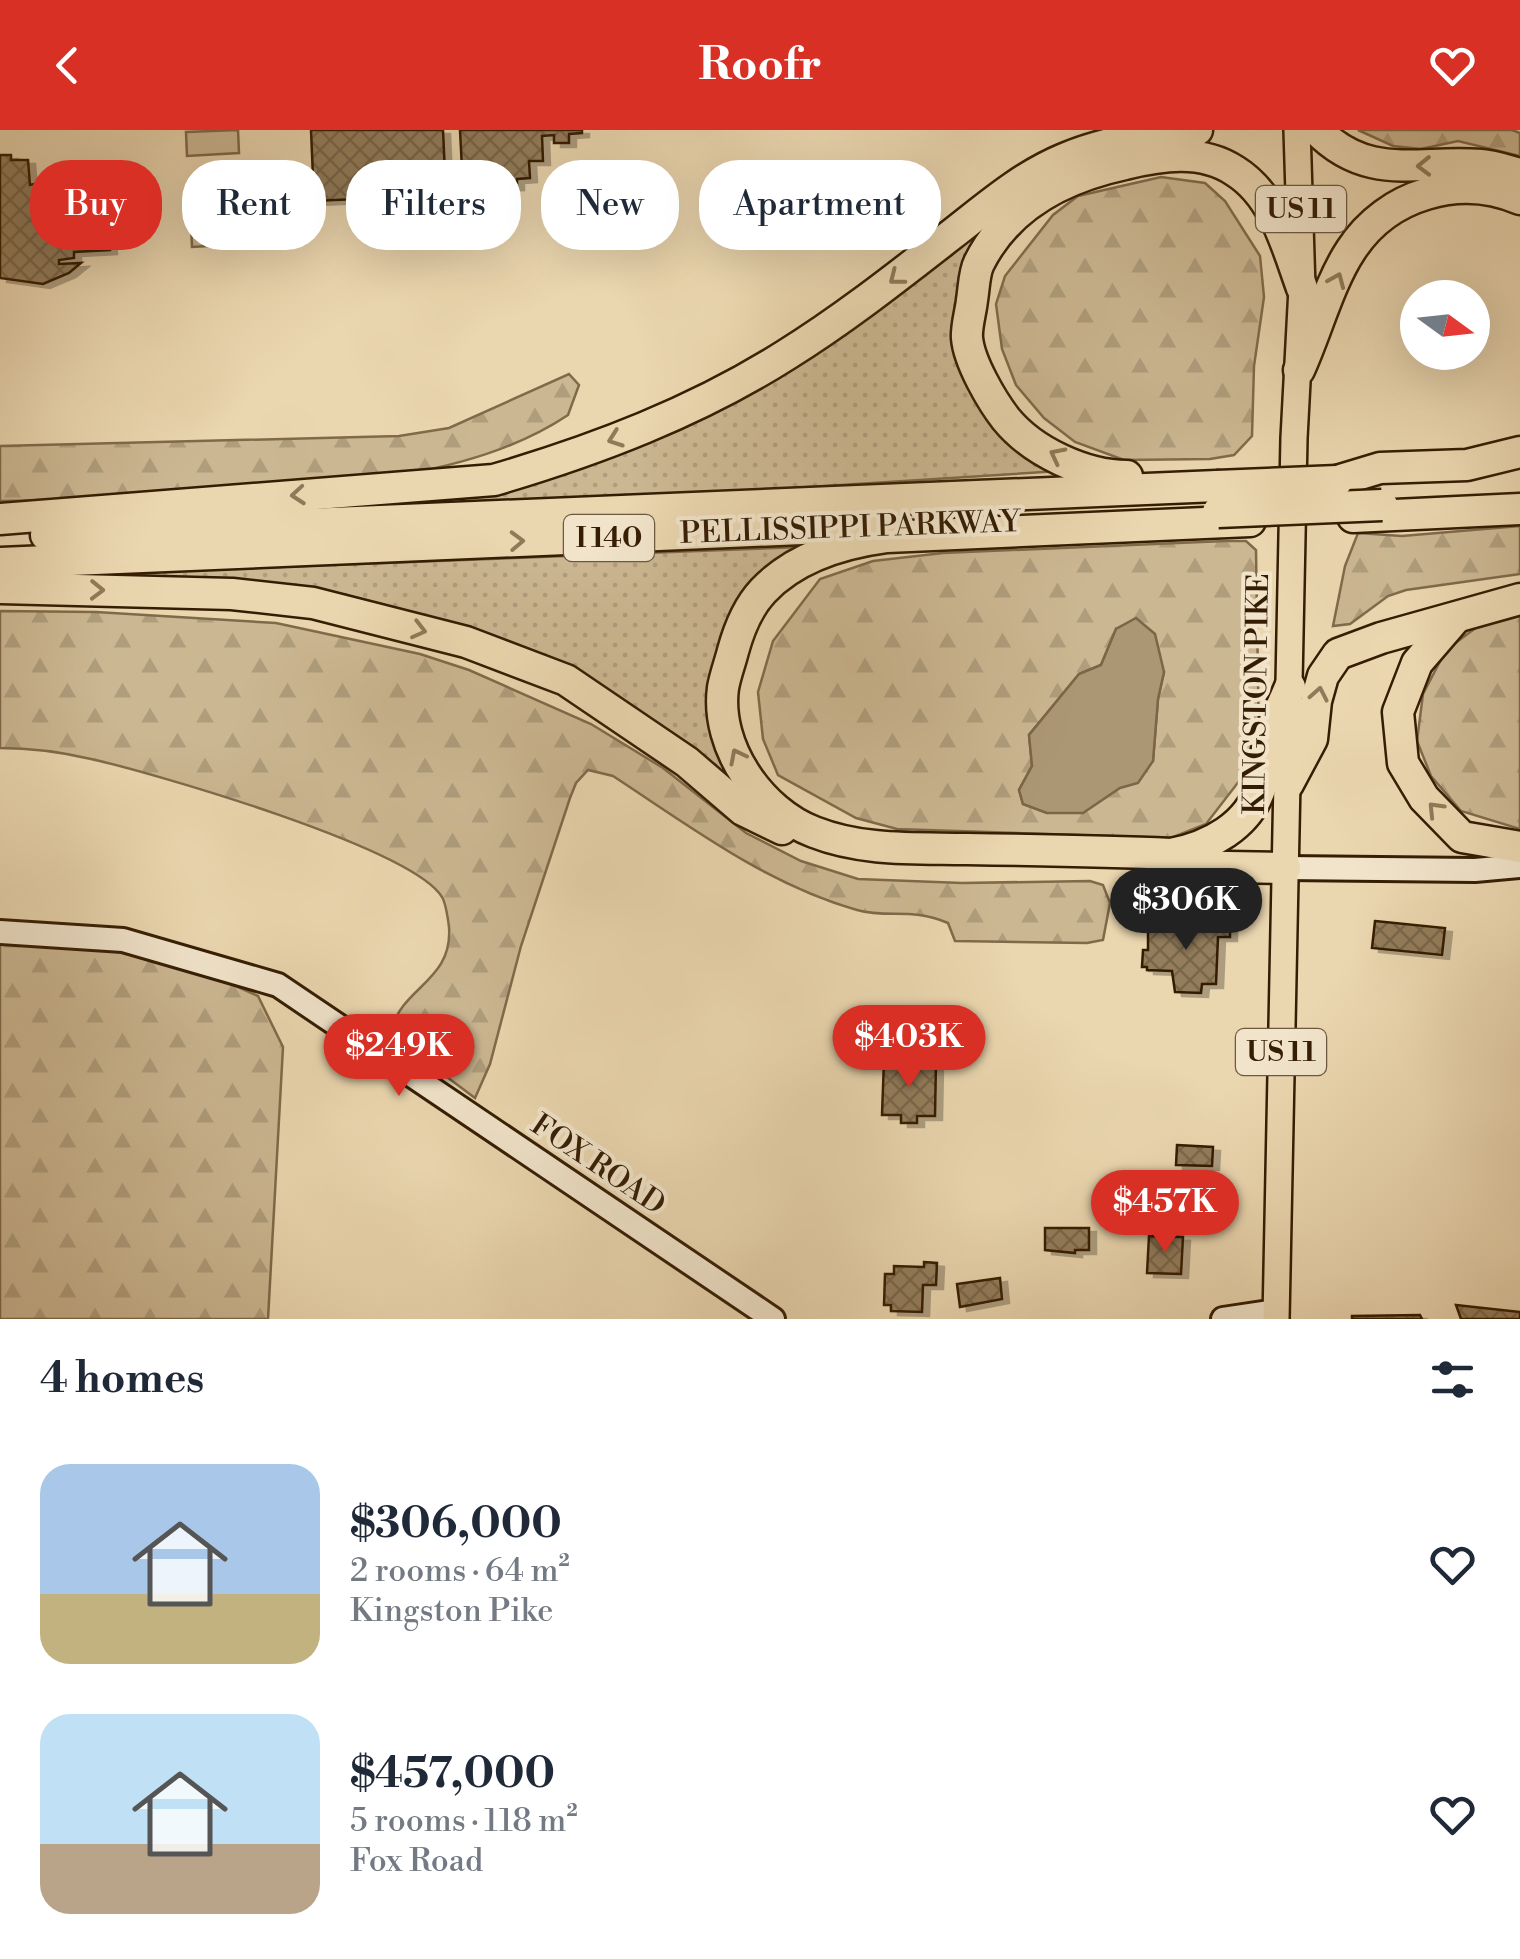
<!DOCTYPE html>
<html lang="en">
<head>
<meta charset="utf-8">
<style>
  body { margin:0; font-family:"Libre Bodoni",serif; background:#f6f6f7; color:#1f2937; height:100vh; display:flex; flex-direction:column; font-size:38px; white-space:nowrap }
  * { box-sizing:border-box; margin:0 }
  p { font-size:32px; color:#747a83 }
  .icon { flex:none; width:55px; height:55px; fill:none; stroke:currentColor; stroke-width:2; stroke-linecap:round; stroke-linejoin:round }
  .map { position:relative; height:1189px; overflow:hidden }
  .drawer { display:flex; flex-direction:column; background:#fff; flex:1 }
  .drawer>* { flex:none }
  .hud { position:absolute; left:30px; top:30px; width:1000px; height:90px; display:flex; gap:20px }
  .needle { width:65px; rotate:105deg }
  .fabs { position:absolute; left:1400px; top:150px; display:grid; gap:20px }
  .fabs a { display:grid; place-items:center; width:90px; height:90px; border-radius:50%; background:#fff; box-shadow:0 10px 40px #0002; font-size:50px }
  .price { position:absolute; translate:-50% -85px; padding:0 22px; border-radius:35px; background:#d93025; color:#fff; font-size:32px; line-height:65px; filter:drop-shadow(0 2px 5px #0008) }
  .price::after { content:''; position:absolute; left:50%; top:60px; width:30px; height:22px; margin-left:-15px; background:inherit; clip-path:polygon(0 0,100% 0,50% 100%) }
  .price.on { background:#222; color:#fff }
  ul { padding:0; list-style:none }
  li { display:flex; align-items:center; gap:30px; height:250px; padding:0 40px }
  li span { display:grid; place-items:center; flex:none; width:280px; height:200px; border-radius:30px; color:#555 }
  li>.icon { margin-inline-start:auto }
  span .icon { width:120px; height:120px; fill:#fffc; stroke-width:1 }
  li b { font-size:42px }
  h2 { display:flex; justify-content:space-between; align-items:center; height:120px; padding:0 40px; font-size:42px }
  .pill { padding:0 35px; border-radius:40px; background:#fff; box-shadow:0 10px 40px #0002; font-size:35px; line-height:90px }
  .pill.on { background:#d93025; color:#fff }
  header { display:flex; justify-content:space-between; align-items:center; height:130px; padding:0 40px; background:#d93025; color:#fff; font-size:45px; font-weight:800 }
  .map>svg:first-child { display:block }
  .grass { fill:url(#grass-dots); stroke:#806a4a; stroke-width:2.5 }
  .forest { fill:url(#forest-firs); stroke:#806a4a; stroke-width:2.5; fill-rule:evenodd }
  .park { fill:#cbb792; stroke:#806a4a; stroke-width:2.5 }
  .water { fill:#ac9775; stroke:#7c6647; stroke-width:2.5 }
  .building { fill:url(#building-cross-hatch); stroke:#351d03; stroke-width:2.5; filter:url(#shadow) }
  .lines { fill:none; stroke-linecap:round; stroke-linejoin:round }
  .secondary-casing { stroke:#351d03; stroke-width:28 }
  .primary-casing { stroke:#351d03; stroke-width:30 }
  .highway-casing { stroke:#351d03; stroke-width:35 }
  .secondary { stroke:#f1e4cb; stroke-width:22 }
  .primary { stroke:#ead6af; stroke-width:25 }
  .highway { stroke:#ead6af; stroke-width:30 }
  .highway-bridge-casing { stroke:#351d03; stroke-width:35; stroke-linecap:butt }
  .highway-bridge { stroke:#ead6af; stroke-width:30 }
  .oneway { stroke:#907a59 }
  .labels { text-anchor:middle; dominant-baseline:central; stroke-width:8; stroke-linejoin:round; paint-order:stroke }
  .shield { fill:#f1e4cb; stroke:#6d593f; stroke-width:2.5 }
  .shield-label { font-size:28px; font-weight:bold; fill:#351d03 }
  .street-label { font-size:30px; fill:#351d03; stroke:#f1e4cb }
</style>
</head>
<body>
<header><svg class="icon" aria-label="back" viewBox="0 0 24 24"><path d="M15 5l-7 7 7 7"/></svg>Roofr<svg class="icon" aria-label="heart" viewBox="0 0 24 24"><path d="M12 20l-8-8c-3-5 5-10 8-4 3-6 11-1 8 4z"/></svg></header>
<div class="map">
<svg width="1520" height="1189" viewBox="0 0 1520 1189">
  <defs>
    <pattern id="grass-dots" width="8" height="8" patternUnits="userSpaceOnUse" patternTransform="scale(2.5)"><rect width="8" height="8" fill="#cbb792"/><path d="M2 2h.1M6 6h.1" fill="none" stroke="#af9d7c" stroke-width="1.8" stroke-linecap="round"/></pattern>
    <pattern id="forest-firs" width="22" height="20" patternUnits="userSpaceOnUse" patternTransform="scale(2.5)"><rect width="22" height="20" fill="#cbb792"/><path d="M5 1l3.5 6h-7zM16 11l3.5 6h-7z" fill="#af9d7c"/></pattern>
    <pattern id="building-cross-hatch" width="8" height="8" patternUnits="userSpaceOnUse" patternTransform="scale(2.5)"><rect width="8" height="8" fill="#937d5c"/><path d="M0 0l8 8M0 8l8-8" fill="none" stroke="#79664a"/></pattern>
    <filter id="shadow"><feDropShadow dx="7" dy="4" stdDeviation="0" flood-color="#0004"/></filter>
  </defs>
  <rect width="100%" height="100%" fill="#ead6af"/>
  <filter id="stains"><feTurbulence type="fractalNoise" baseFrequency=".002" numOctaves="4"/><feColorMatrix values="0 0 0 0 .2 0 0 0 0 .09 0 0 0 0 .02 0 0 0 .5 -.17"/></filter>
  <radialGradient id="worn" r=".72"><stop offset=".6" stop-color="#630" stop-opacity="0"/><stop offset="1" stop-color="#630" stop-opacity=".3"/></radialGradient>
  <!-- grass -->
  <g class="grass">
    <polygon points="1012,63 968,147 966,219 1061,341 462,379 462,365 680,294"/>
    <polygon points="802,417 754,456 724,638 720,644 452,504 58,449 96,444"/>
  </g>
  <!-- forest -->
  <g class="forest">
    <polygon points="1358,0 1512,0 1520,3 1520,26 1458,11 1421,19 1393,16"/>
    <polygon points="1161,47 1205,53 1225,71 1260,126 1264,167 1254,236 1252,306 1234,325 1210,329 1124,330 1075,312 1044,288 1016,255 1002,219 996,174 1005,146 1053,85 1078,66"/>
    <path d="M569,244L579,255L568,285C468,352 322,355 206,362C137,366 69,370 0,371V316L399,306L449,298Z"/>
    <polygon points="1520,396 1520,444 1406,460 1388,466 1350,494 1333,496 1345,436 1358,403 1402,406"/>
    <path d="M1225,411H1246L1256,420L1259,614L1250,637L1206,694L1171,708L897,699L856,688L778,645L763,609L758,562L773,511L820,449L873,431L943,423ZM1116,499L1164,542L1158,569L1153,631L1047,683L1023,674L1019,660L1032,636L1029,605L1079,544L1101,535Z"/>
    <path d="M0,481L96,482L276,493L420,524L469,540L591,594L663,638L746,703L801,731L858,749L962,753L1090,751L1103,755L1110,773L1103,810L1087,813L955,811L948,793C911,777 889,789 857,780C766,754 691,697 613,646L588,640L576,653L570,668L521,816L490,934L475,968L419,926L392,898C403,857 453,850 449,797C448,789 446,774 442,767C412,718 154,643 91,629C61,622 30,618 0,618Z"/>
    <polygon points="1520,481 1520,699 1461,681 1431,646 1417,611 1423,564 1446,520 1489,488"/>
    <polygon points="0,810 87,816 134,825 227,852 258,866 283,917 268,1189 0,1189"/>
  </g>
  <!-- park -->
  <g class="park">
    <polygon points="238,0 239,23 187,26 186,2"/>
    <polygon points="241,50 242,74 190,77 189,53"/>
    <polygon points="242,90 244,114 192,117 191,93"/>
  </g>
  <!-- water -->
  <polygon class="water" points="1136,488 1155,504 1164,542 1158,569 1153,631 1138,653 1120,658 1083,683 1047,683 1023,674 1019,660 1032,636 1029,605 1079,544 1101,535 1116,499"/>
  <!-- building -->
  <g class="building">
    <polygon points="311,0 443,0 446,65 314,71"/>
    <polygon points="460,0 582,0 582,3 569,4 569,13 554,13 554,5 542,6 543,31 529,31 530,48 517,49 517,56 463,59"/>
    <polygon points="0,25 11,25 11,30 28,30 30,55 47,51 49,65 87,63 88,77 108,76 110,120 74,122 74,128 59,130 59,134 81,133 69,143 43,154 0,148"/>
    <polygon points="1179,790 1218,791 1217,797 1230,798 1230,807 1218,807 1216,854 1202,854 1201,863 1175,862 1172,841 1147,840 1147,837 1142,837 1143,820 1148,820 1148,800 1178,799"/>
    <polygon points="1375,791 1445,798 1442,825 1372,818"/>
    <polygon points="884,930 936,932 935,986 917,986 917,993 901,993 901,985 882,985"/>
    <polygon points="1177,1015 1213,1017 1212,1036 1176,1035"/>
    <polygon points="1045,1098 1089,1098 1089,1120 1075,1120 1075,1123 1045,1120"/>
    <polygon points="1149,1106 1183,1107 1181,1144 1147,1143"/>
    <polygon points="924,1132 937,1133 936,1155 923,1155 922,1182 891,1181 891,1175 884,1175 885,1144 894,1144 894,1136 924,1137"/>
    <polygon points="1000,1148 1002,1169 960,1177 957,1154"/>
    <polygon points="1456,1175 1520,1182 1520,1189 1461,1189"/>
    <polygon points="1420,1185 1422,1189 1352,1189 1352,1186"/>
  </g>
  <g class="lines">
    <defs>
      <g id="secondary">
        <polyline points="1285,738 1475,740 1520,736"/>
        <polyline points="0,802 123,810 278,855 773,1189"/>
        <polyline points="1223,1189 1276,1181"/>
      </g>
      <polyline id="primary" points="1276,1189 1294,308 1302,158 1297,0"/>
      <g id="highway">
        <path d="M1317,0C1368,52 1417,30 1481,35C1494,36 1508,41 1520,44"/>
        <path d="M1299,240C1316,203 1329,153 1351,120C1387,64 1460,43 1520,69"/>
        <path d="M1127,346C1085,346 1033,322 1006,289C992,271 969,232 967,208C966,197 971,181 972,170C974,158 974,143 979,133C1008,75 1064,47 1125,34C1162,25 1202,19 1235,41C1275,66 1287,117 1302,158"/>
        <polyline points="1337,351 1380,338 1467,335 1520,322"/>
        <polyline points="1353,387 1520,379"/>
        <path d="M0,389L494,350C596,320 696,282 786,225C844,189 897,147 951,105C987,77 1021,47 1064,29C1106,11 1152,5 1197,0"/>
        <path d="M1250,391L887,407C842,413 795,427 763,461C747,478 739,499 733,521C730,533 725,546 723,558C715,617 761,682 814,702C862,721 914,718 965,719C1033,720 1102,721 1171,724C1209,717 1249,696 1261,656C1266,639 1265,619 1271,601C1276,587 1284,572 1290,557"/>
        <polyline points="46,405 1217,356"/>
        <polyline points="0,433 871,396"/>
        <polyline points="0,458 232,464 313,473 466,512 566,550 687,632 743,680 782,699"/>
        <polyline points="1454,490 1417,533 1398,582 1403,633 1424,668 1462,707 1520,717"/>
        <polyline points="1288,654 1312,609 1316,571 1323,546 1338,524 1381,508 1520,469"/>
        <polyline points="1169,736 1285,738"/>
      </g>
    </defs>
    <!-- secondary casing -->
    <use href="#secondary" class="secondary-casing"/>
    <!-- primary casing -->
    <use href="#primary" class="primary-casing"/>
    <!-- highway casing -->
    <use href="#highway" class="highway-casing"/>
    <!-- secondary -->
    <use href="#secondary" class="secondary"/>
    <!-- primary -->
    <use href="#primary" class="primary"/>
    <!-- highway -->
    <use href="#highway" class="highway"/>
    <defs>
      <g id="highway-bridge">
        <polyline points="1217,356 1337,351"/>
        <polyline points="1218,382 1382,375"/>
      </g>
    </defs>
    <!-- highway-bridge casing -->
    <use href="#highway-bridge" class="highway-bridge-casing"/>
    <!-- highway-bridge -->
    <use href="#highway-bridge" class="highway-bridge"/>
  </g>
  <!-- one-way arrows -->
  <defs><path id="oneway-chevron" d="M-2-3.5L2.5 0L-2 3.5" fill="none" stroke-width="1.6" stroke-linecap="round" stroke-linejoin="round" transform="scale(2.5)"/></defs>
  <g class="oneway">
    <use href="#oneway-chevron" transform="translate(1424 36) rotate(179)"/>
    <use href="#oneway-chevron" transform="translate(896 148) rotate(142)"/>
    <use href="#oneway-chevron" transform="translate(1337 150) rotate(-67)"/>
    <use href="#oneway-chevron" transform="translate(615 309) rotate(160)"/>
    <use href="#oneway-chevron" transform="translate(1057 325) rotate(-153)"/>
    <use href="#oneway-chevron" transform="translate(298 365) rotate(175)"/>
    <use href="#oneway-chevron" transform="translate(517 411) rotate(-2)"/>
    <use href="#oneway-chevron" transform="translate(97 460) rotate(1)"/>
    <use href="#oneway-chevron" transform="translate(419 500) rotate(14)"/>
    <use href="#oneway-chevron" transform="translate(1319 564) rotate(-79)"/>
    <use href="#oneway-chevron" transform="translate(737 626) rotate(-117)"/>
    <use href="#oneway-chevron" transform="translate(1435 679) rotate(-134)"/>
  </g>
  <g class="labels">
    <!-- shield labels -->
    <g class="shield">
      <rect x="1256" y="56" width="90" height="46" rx="8"/>
      <rect x="564" y="385" width="90" height="46" rx="8"/>
      <rect x="1236" y="899" width="90" height="46" rx="8"/>
    </g>
    <g class="shield-label">
      <text x="1301" y="79">US 11</text>
      <text x="609" y="408">I 140</text>
      <text x="1281" y="922">US 11</text>
    </g>
    <!-- street labels -->
    <g class="street-label">
      <text transform="translate(850 398) rotate(-2)">PELLISSIPPI PARKWAY</text>
      <text transform="translate(1257 564) rotate(-89)">KINGSTON PIKE</text>
      <text transform="translate(598 1035) rotate(34)">FOX ROAD</text>
    </g>
  </g>
  <rect width="100%" height="100%" filter="url(#stains)"/>
  <rect width="100%" height="100%" fill="url(#worn)"/>
</svg>
<div class="fabs">
<a><svg class="needle" viewBox="-14 -14 28 28"><path d="M0-13l5 13h-10z" fill="#e53935"/><path d="M0 13l5-13h-10z" fill="#747a83"/></svg></a>
</div>
<b class="price on" style="left:1186px;top:823px">$306K</b>
<b class="price" style="left:909px;top:960px">$403K</b>
<b class="price" style="left:399px;top:969px">$249K</b>
<b class="price" style="left:1165px;top:1125px">$457K</b>
<div class="hud">
<a class="pill on">Buy</a>
<a class="pill">Rent</a>
<a class="pill">Filters</a>
<a class="pill">New</a>
<a class="pill">Apartment</a>
</div>
</div>
<section class="drawer">
<h2>4 homes<svg class="icon" aria-label="filters" viewBox="0 0 24 24"><path d="M4 7h16M4 17h16"/><circle cx="9" cy="7" r="2"/><circle cx="15" cy="17" r="2"/></svg></h2>
<ul>
<li><span style="background:linear-gradient(#a9c7e8 65%,#c2b280 0)"><svg class="icon" aria-label="home" viewBox="0 0 24 24"><path d="M3 11l9-7 9 7M6 9v11h12V9"/></svg></span><div><b>$306,000</b><p>2 rooms · 64 m²</p><p>Kingston Pike</p></div><svg class="icon" aria-label="heart" viewBox="0 0 24 24"><path d="M12 20l-8-8c-3-5 5-10 8-4 3-6 11-1 8 4z"/></svg></li>
<li><span style="background:linear-gradient(#bfe0f5 65%,#b9a48a 0)"><svg class="icon" aria-label="home" viewBox="0 0 24 24"><path d="M3 11l9-7 9 7M6 9v11h12V9"/></svg></span><div><b>$457,000</b><p>5 rooms · 118 m²</p><p>Fox Road</p></div><svg class="icon" aria-label="heart" viewBox="0 0 24 24"><path d="M12 20l-8-8c-3-5 5-10 8-4 3-6 11-1 8 4z"/></svg></li>
</ul>
</section>
</body>
</html>
